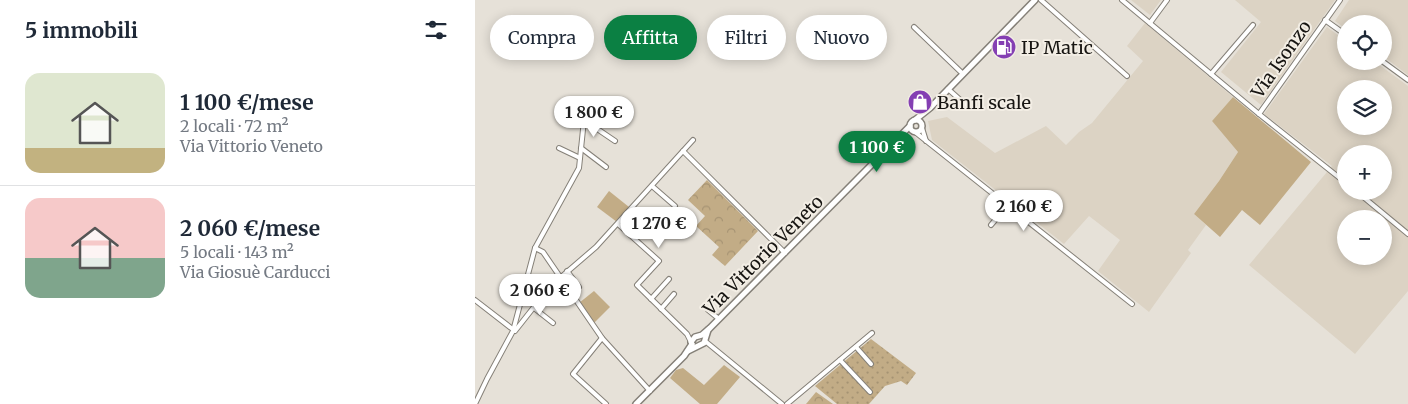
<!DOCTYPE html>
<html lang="it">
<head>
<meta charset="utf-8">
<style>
  body { margin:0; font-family:Merriweather,serif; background:#f6f6f7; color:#1f2937; height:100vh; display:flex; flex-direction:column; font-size:19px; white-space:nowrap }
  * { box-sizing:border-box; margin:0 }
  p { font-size:16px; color:#747a83 }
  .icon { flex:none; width:28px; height:28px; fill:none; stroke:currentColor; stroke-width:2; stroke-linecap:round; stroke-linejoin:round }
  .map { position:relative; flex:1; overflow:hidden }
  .side { display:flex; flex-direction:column; background:#fff; width:475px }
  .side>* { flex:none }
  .guide { position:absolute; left:15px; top:15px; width:475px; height:45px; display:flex; gap:10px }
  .buttons { position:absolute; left:862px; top:15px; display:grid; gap:10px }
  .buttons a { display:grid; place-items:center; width:55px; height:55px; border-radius:50%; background:#fff; box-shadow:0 2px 12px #0003; font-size:25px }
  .price { position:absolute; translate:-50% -42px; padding:0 11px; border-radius:18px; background:#fff; color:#222; font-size:16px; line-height:32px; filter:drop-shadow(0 1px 2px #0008) }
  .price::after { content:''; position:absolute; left:50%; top:30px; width:15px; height:11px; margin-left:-8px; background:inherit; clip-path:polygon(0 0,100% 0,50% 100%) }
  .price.on { background:#0b8043; color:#fff }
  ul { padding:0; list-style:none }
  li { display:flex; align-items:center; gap:15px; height:125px; padding:0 25px }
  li+li { border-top:1px solid #e0e1e3 }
  li span { display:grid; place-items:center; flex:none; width:140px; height:100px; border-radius:15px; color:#555 }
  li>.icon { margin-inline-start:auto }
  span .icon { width:60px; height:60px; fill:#fffc; stroke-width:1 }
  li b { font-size:21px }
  h2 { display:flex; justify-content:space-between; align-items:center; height:60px; padding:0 25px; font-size:21px }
  .pill { padding:0 18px; border-radius:22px; background:#fff; box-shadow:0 2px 12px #0003; font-size:18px; line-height:45px }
  .pill.on { background:#0b8043; color:#fff }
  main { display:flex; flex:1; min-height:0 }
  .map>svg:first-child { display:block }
  .built { fill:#dcd3c4; fill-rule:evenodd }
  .grass { fill:#c2ac86 }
  .forest { fill:url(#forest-crowns) }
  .garden { fill:url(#garden-dots) }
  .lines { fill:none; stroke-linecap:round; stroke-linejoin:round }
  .street-casing { stroke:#858078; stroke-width:6 }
  .secondary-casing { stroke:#858078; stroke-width:8 }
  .street { stroke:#fff; stroke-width:4 }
  .secondary { stroke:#fff; stroke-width:5 }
  .labels { text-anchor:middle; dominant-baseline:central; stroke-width:4; stroke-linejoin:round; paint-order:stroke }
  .poi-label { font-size:18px; fill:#171512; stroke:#f3eee5; text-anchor:start }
  .street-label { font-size:18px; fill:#171512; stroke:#f3eee5 }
</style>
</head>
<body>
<main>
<section class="side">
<h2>5 immobili<svg class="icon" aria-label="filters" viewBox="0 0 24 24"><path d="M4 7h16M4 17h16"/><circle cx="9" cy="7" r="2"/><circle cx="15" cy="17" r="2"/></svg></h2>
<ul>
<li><span style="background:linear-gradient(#dfe7d0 75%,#c2b280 0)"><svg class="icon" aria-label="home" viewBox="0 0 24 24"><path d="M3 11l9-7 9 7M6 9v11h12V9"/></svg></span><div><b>1 100 €/mese</b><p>2 locali · 72 m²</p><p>Via Vittorio Veneto</p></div></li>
<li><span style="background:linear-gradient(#f6c9c9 60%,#7fa58c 0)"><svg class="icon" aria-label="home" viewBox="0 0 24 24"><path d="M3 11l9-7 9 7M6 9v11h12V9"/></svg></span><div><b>2 060 €/mese</b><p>5 locali · 143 m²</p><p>Via Giosuè Carducci</p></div></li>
</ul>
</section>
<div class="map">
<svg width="933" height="404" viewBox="0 0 933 404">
  <defs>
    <pattern id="forest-crowns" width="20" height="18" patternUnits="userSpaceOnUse" patternTransform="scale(1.25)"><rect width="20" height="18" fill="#c2ac86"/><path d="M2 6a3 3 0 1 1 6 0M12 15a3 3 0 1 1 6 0" fill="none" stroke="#a69373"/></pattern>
    <pattern id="garden-dots" width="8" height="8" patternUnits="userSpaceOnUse" patternTransform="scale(1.25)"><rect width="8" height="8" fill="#c2ac86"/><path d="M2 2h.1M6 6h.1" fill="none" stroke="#a69373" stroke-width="1.8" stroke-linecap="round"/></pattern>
  </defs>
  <rect width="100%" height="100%" fill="#e6e1d8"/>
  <!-- built -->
  <g class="built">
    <polygon points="656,0 686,0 675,15"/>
    <polygon points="760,0 860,0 786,105 746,72 786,22"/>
    <polygon points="874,0 933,0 933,75 909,57 909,24 871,24 871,29 860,21"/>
    <polygon points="670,23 758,97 737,121 763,152 744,181 719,214 731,225 713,250 716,253 674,312 623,271 645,240 614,216 589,244 457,140 453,121 472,117 520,153 571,126 591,145 604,132 617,123 668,61 652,46"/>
    <path d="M852,27L871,41V61H899L933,86V291L880,354L774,265L857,166L789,114ZM871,89H909V126H871ZM871,154H909V191H871ZM871,219H909V256H871Z"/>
  </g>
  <!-- grass -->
  <g class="grass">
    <polygon points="758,97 836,162 785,225 767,210 745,237 719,214 744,181 763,152 737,121"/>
    <polygon points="134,191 154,207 142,222 122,207"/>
    <polygon points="119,291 135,307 119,323 104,303"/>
    <polygon points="249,365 265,377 242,404 225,404 195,378 201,370 208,368 229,385"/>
  </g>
  <!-- forest -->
  <g class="forest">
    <polygon points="232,180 283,231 250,266 237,255 244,247 221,226 230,216 213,200"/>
    <polygon points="341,392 358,404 331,404"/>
  </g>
  <!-- garden -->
  <polygon class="garden" points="396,339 441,373 432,385 426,381 410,386 394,404 362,404 340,386"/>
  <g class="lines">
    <defs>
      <g id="street">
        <polyline points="566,0 652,76"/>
        <polyline points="647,0 784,114 871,183"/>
        <polyline points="850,20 871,35"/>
        <polyline points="675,23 692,0"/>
        <polyline points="439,27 488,74"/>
        <polyline points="907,61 933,80"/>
        <polyline points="736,74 778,25"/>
        <polyline points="473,89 491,105"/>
        <polyline points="784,114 865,0"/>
        <polyline points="447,128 451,141"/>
        <polyline points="440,132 657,304"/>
        <polyline points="84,148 105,158"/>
        <polyline points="106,148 131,167"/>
        <polyline points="208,151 310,253"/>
        <polyline points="177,186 200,206"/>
        <polyline points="881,191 933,234"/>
        <polyline points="143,224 184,261 162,285 212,334 216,342"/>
        <polyline points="516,225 532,206"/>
        <polyline points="60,248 68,252 127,338 175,391"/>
        <polyline points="92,271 104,287 95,294"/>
        <polyline points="176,299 194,279"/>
        <polyline points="0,300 40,331 70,293 85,278 121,247 218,140"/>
        <polyline points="59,308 78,323"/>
        <polyline points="186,309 199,294"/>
        <polyline points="233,310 244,319"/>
        <polyline points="127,338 98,374 131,404"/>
        <polyline points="230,341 307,404"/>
        <polyline points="381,347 396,364"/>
        <polyline points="365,360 395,392"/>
        <polyline points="0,404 12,379 38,331 60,248 104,168 109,120 140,141"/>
        <polyline points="312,404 397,333"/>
      </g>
      <g id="secondary">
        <polyline points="440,120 455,108 560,0"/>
        <circle cx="441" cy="126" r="6"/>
        <polyline points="217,344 216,342 220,337 227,335 235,328 435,126"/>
        <polyline points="213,351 229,343 233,330"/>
        <polyline points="161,404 209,356 217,344"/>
      </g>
    </defs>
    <!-- street casing -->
    <use href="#street" class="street-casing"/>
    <!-- secondary casing -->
    <use href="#secondary" class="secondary-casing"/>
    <!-- street -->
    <use href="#street" class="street"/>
    <!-- secondary -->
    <use href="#secondary" class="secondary"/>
  </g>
  <!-- icons -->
  <defs>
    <symbol id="fuel-disc" viewBox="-11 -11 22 22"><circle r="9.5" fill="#843fb3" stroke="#f3eee5"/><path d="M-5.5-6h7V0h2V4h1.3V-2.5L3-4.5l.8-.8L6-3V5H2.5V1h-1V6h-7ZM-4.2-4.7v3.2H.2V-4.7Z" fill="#fff"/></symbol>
    <symbol id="shop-disc" viewBox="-11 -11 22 22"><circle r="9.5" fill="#843fb3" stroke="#f3eee5"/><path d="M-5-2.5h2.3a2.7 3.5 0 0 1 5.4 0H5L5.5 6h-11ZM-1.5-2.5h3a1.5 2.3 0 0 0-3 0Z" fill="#fff"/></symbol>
  </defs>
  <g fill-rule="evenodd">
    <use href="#fuel-disc" x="515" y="33" width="28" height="28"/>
    <use href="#shop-disc" x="431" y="88" width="28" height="28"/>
  </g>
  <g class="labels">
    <!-- poi labels -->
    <g class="poi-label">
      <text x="546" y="47">IP Matic</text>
      <text x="462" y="102">Banfi scale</text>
    </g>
    <!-- street labels -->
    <g class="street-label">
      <text transform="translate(806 59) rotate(-55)">Via Isonzo</text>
      <text transform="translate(288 255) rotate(-45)">Via Vittorio Veneto</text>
    </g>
  </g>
</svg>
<div class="buttons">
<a><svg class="icon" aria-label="locate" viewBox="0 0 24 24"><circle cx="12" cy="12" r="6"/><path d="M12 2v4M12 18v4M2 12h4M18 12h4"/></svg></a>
<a><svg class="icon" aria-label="layers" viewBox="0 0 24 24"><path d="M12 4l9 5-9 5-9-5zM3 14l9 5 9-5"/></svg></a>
<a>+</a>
<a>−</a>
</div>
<b class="price" style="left:119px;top:138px">1 800 €</b>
<b class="price on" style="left:402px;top:173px">1 100 €</b>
<b class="price" style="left:549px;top:232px">2 160 €</b>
<b class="price" style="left:184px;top:249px">1 270 €</b>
<b class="price" style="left:65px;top:316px">2 060 €</b>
<div class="guide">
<a class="pill">Compra</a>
<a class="pill on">Affitta</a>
<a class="pill">Filtri</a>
<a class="pill">Nuovo</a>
</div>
</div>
</main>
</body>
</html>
